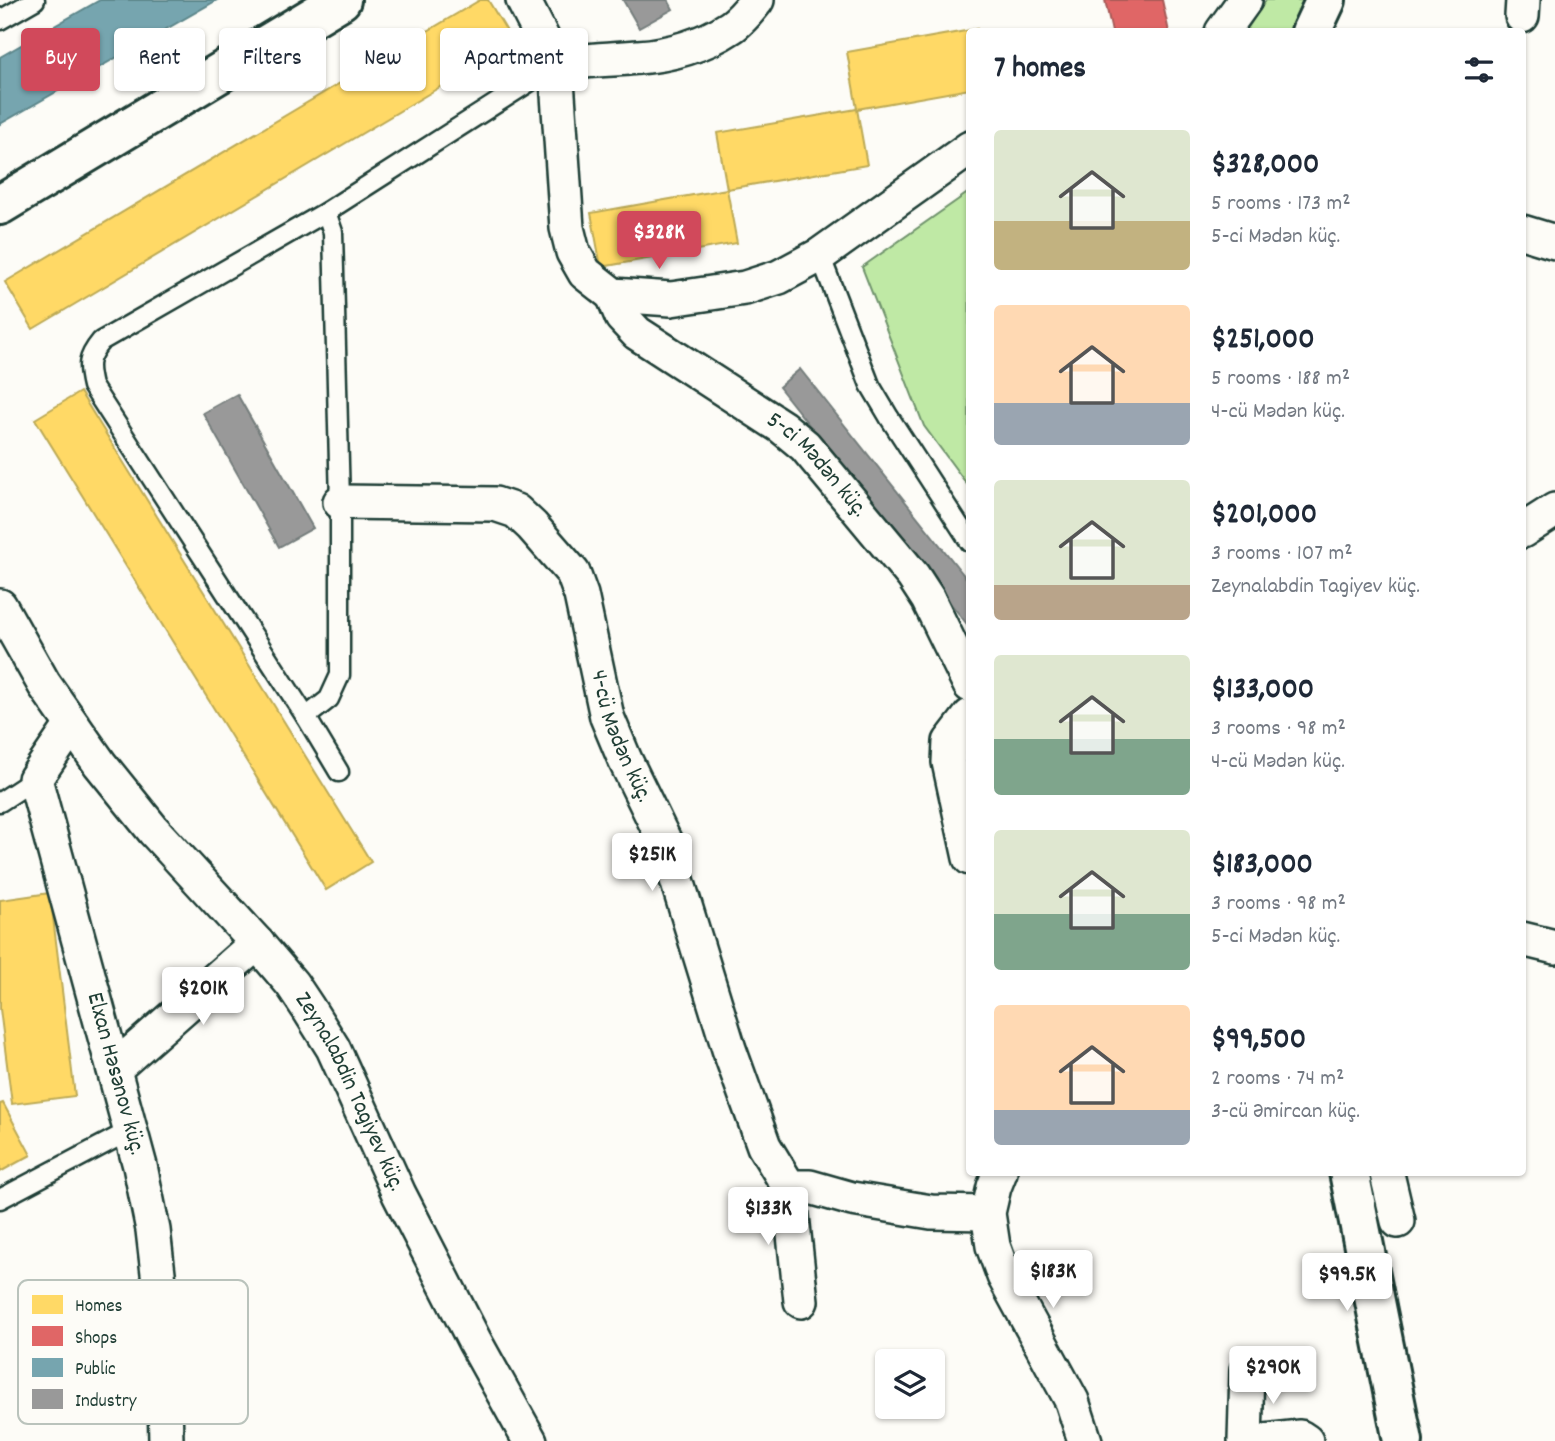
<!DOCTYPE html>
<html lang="en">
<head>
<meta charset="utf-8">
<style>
  body { margin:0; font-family:Dekko,sans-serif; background:#f2f2f3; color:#1f2937; height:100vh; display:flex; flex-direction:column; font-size:26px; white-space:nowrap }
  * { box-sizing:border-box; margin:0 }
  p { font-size:23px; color:#747a83 }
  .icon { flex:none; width:38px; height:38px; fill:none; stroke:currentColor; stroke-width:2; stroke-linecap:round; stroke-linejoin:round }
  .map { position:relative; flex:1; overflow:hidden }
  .side { position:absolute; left:966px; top:28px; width:560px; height:1148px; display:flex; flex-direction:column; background:#fff; border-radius:7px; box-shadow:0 2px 5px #0004 }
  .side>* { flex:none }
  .top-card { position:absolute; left:21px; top:28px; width:665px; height:63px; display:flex; gap:14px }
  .tools { position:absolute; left:875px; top:1349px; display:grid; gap:14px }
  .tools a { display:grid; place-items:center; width:70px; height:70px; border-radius:7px; background:#fff; box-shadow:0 2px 5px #0004; font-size:35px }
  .price { position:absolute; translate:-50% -60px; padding:0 16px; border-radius:7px; background:#fff; color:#222; font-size:23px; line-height:46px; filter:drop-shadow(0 2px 4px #0008) }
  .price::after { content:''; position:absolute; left:50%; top:42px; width:21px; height:16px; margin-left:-10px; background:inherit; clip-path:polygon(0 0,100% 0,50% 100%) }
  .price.active { background:#d1495b; color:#fff }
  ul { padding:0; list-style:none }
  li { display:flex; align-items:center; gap:21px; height:175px; padding:0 28px }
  li span { display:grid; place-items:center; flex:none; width:196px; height:140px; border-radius:7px; color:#555 }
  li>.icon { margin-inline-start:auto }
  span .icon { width:84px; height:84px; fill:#fffc; stroke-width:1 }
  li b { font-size:30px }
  h2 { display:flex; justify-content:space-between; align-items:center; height:84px; padding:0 28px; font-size:30px }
  .chip { padding:0 24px; border-radius:7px; background:#fff; box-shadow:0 2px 5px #0004; font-size:24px; line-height:63px }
  .chip.active { background:#d1495b; color:#fff }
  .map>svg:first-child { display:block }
  .green { fill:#bfe9a5; stroke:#6f936c; stroke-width:2 }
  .homes { fill:#ffd966; stroke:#bcaa57; stroke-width:2 }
  .shops { fill:#e06666; stroke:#a65a57; stroke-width:2 }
  .public { fill:#76a5af; stroke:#5c868a; stroke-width:2 }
  .industry { fill:#999; stroke:#747d7b; stroke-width:2 }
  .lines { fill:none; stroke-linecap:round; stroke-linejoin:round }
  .lane-casing { stroke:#1f3d34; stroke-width:23 }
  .street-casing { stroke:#1f3d34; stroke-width:38 }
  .secondary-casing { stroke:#1f3d34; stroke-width:44 }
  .lane { stroke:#fdfcf7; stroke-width:18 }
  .street { stroke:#fdfcf7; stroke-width:33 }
  .secondary { stroke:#fdfcf7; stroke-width:38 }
  .labels { text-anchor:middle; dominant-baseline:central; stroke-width:7; stroke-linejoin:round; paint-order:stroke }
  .street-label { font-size:24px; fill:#1f3d34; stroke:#fdfcf7 }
  .key { fill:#fdfcf7; stroke:#bac3bc; stroke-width:2 }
  .key-label { font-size:19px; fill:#1f3d34 }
</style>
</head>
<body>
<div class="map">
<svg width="1555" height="1441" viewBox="0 0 1555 1441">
  <rect width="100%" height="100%" fill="#fdfcf7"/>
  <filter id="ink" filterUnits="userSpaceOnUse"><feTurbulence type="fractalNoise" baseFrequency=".0143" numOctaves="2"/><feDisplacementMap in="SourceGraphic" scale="14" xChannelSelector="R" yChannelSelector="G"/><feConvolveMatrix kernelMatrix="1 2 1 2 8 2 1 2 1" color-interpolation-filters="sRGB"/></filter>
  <g filter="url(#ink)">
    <!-- green -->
    <g class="green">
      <polygon points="1266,0 1308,0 1291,31 1245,32"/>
      <polygon points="969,192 970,192 969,487 924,426 862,267"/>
    </g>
    <!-- homes -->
    <g class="homes">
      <polygon points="480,0 488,0 514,43 33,329 5,282"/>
      <polygon points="977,29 978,32 970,32 970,89 857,109 847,52"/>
      <polygon points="857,109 867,165 727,189 717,133"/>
      <polygon points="727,189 737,243 601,267 591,213"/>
      <polygon points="80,392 371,862 326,890 35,419"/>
      <polygon points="50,893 75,1096 12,1104 0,1009 0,900"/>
      <polygon points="3,1103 31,1155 0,1172 0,1104"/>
    </g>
    <!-- shops -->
    <polygon class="shops" points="1105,0 1162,0 1169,32 1112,32"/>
    <!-- public -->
    <polygon class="public" points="100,0 217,0 0,124 0,57"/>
    <!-- industry -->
    <g class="industry">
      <polygon points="623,0 668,0 673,9 639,28"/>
      <polygon points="800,369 970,583 970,628 779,387"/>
      <polygon points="237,394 313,528 279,547 203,413"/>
    </g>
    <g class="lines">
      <defs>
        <g id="lane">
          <polyline points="0,20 35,0"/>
          <polyline points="820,255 870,385 889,417 970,542"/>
          <polyline points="306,717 329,699 340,675 340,502 333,232 326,212"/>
          <path d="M339,772L306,717L92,386C87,365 87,358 101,341L326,212L556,65"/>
          <polyline points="0,802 35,779"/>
          <polyline points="0,1199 131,1130"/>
        </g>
        <g id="street">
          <polyline points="523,0 556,65 567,228 573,252 585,273 613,295 671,299 745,288 779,277 820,255 970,148"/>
          <polyline points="1522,16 1523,0"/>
          <polyline points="1222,32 1245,0"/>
          <path d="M556,65C583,59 610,60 638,57C670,55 704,45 731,27C740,21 750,9 757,0"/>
          <polyline points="1522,232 1555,242"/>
          <path id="s1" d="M613,295L622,317L637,333L782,427L805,446L913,576L928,599L970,685"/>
          <path id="s2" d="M340,502L495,504L516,511L532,526L573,573L581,595L607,717L625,760L666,844L729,1049L764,1146L789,1187H810L852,1199L931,1212L988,1213"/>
          <polyline points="1522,531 1555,510"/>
          <path id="s3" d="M0,606L44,684L100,764L154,831L257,943L292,984L308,1008L333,1048L399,1194L475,1342L530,1441"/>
          <polyline points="970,716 950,742 949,762 970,858"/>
          <path id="s4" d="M72,725L35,779L140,1166L153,1230L163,1316L166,1441"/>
          <polyline points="1522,939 1555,947"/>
          <polyline points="114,1069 257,943"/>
          <polyline points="1000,1172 994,1187 988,1213 993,1246 1004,1276 1072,1401 1085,1441"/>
          <polyline points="1387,1174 1398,1221"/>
          <polyline points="789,1187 801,1301"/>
          <polyline points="1245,1441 1247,1370"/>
          <polyline points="1265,1441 1300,1437 1306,1441"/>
        </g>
        <g id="secondary">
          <polyline points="1311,32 1326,0"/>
          <polyline points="0,205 341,0"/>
          <polyline points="1349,1172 1403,1441"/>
        </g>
      </defs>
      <!-- lane casing -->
      <use href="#lane" class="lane-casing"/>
      <!-- street casing -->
      <use href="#street" class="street-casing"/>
      <!-- secondary casing -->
      <use href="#secondary" class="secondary-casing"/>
      <!-- lane -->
      <use href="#lane" class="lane"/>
      <!-- street -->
      <use href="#street" class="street"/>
      <!-- secondary -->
      <use href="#secondary" class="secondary"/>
    </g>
  </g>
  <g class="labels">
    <!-- street labels -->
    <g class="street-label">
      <text stroke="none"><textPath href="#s1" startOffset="270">5-ci Mədən küç.</textPath></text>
      <text stroke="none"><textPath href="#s2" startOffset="432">4-cü Mədən küç.</textPath></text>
      <text stroke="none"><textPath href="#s4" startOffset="371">Elxan Həsənov küç.</textPath></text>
      <text stroke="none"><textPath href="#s3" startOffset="602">Zeynalabdin Tagiyev küç.</textPath></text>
    </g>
  </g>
  <!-- legend -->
  <rect x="18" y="1280" width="230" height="144" rx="10" class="key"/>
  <rect x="32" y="1295" width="31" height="19" fill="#ffd966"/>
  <rect x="32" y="1326" width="31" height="20" fill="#e06666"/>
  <rect x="32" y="1358" width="31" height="19" fill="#76a5af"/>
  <rect x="32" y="1389" width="31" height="20" fill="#999"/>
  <g class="key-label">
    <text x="75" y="1311">Homes</text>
    <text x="75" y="1343">Shops</text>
    <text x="75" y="1374">Public</text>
    <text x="75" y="1406">Industry</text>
  </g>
</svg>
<div class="tools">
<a><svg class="icon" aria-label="layers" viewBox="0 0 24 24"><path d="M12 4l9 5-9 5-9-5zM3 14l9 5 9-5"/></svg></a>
</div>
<b class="price active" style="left:659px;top:271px">$328K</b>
<b class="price" style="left:652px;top:893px">$251K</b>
<b class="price" style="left:203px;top:1027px">$201K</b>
<b class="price" style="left:768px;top:1247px">$133K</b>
<b class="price" style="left:1053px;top:1310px">$183K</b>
<b class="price" style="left:1347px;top:1313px">$99.5K</b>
<b class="price" style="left:1273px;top:1406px">$290K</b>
<div class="top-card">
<a class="chip active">Buy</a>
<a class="chip">Rent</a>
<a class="chip">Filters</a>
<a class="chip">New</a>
<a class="chip">Apartment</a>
</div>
<section class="side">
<h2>7 homes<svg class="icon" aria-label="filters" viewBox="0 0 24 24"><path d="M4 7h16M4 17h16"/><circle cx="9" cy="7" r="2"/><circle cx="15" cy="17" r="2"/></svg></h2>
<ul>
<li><span style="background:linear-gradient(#dfe7d0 65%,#c2b280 0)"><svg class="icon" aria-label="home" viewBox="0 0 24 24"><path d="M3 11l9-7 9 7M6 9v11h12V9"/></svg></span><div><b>$328,000</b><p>5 rooms · 173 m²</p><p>5-ci Mədən küç.</p></div></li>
<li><span style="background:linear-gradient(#ffd9b3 70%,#9aa5b1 0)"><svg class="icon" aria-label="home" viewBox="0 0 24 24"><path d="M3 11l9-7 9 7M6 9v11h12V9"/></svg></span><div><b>$251,000</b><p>5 rooms · 188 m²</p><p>4-cü Mədən küç.</p></div></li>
<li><span style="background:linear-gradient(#dfe7d0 75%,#b9a48a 0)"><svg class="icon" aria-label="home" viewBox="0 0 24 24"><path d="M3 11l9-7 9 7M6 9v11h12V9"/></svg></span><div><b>$201,000</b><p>3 rooms · 107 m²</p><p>Zeynalabdin Tagiyev küç.</p></div></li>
<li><span style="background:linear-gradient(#dfe7d0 60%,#7fa58c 0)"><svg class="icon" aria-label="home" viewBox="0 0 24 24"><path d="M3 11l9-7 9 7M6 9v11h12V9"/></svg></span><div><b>$133,000</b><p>3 rooms · 98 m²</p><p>4-cü Mədən küç.</p></div></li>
<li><span style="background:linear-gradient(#dfe7d0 60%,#7fa58c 0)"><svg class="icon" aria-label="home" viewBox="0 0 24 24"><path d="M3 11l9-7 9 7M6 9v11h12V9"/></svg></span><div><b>$183,000</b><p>3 rooms · 98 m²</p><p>5-ci Mədən küç.</p></div></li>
<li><span style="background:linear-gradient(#ffd9b3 75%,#9aa5b1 0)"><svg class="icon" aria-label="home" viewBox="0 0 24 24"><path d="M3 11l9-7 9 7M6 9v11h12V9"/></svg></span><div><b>$99,500</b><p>2 rooms · 74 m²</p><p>3-cü Əmircan küç.</p></div></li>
</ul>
</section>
</div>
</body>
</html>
